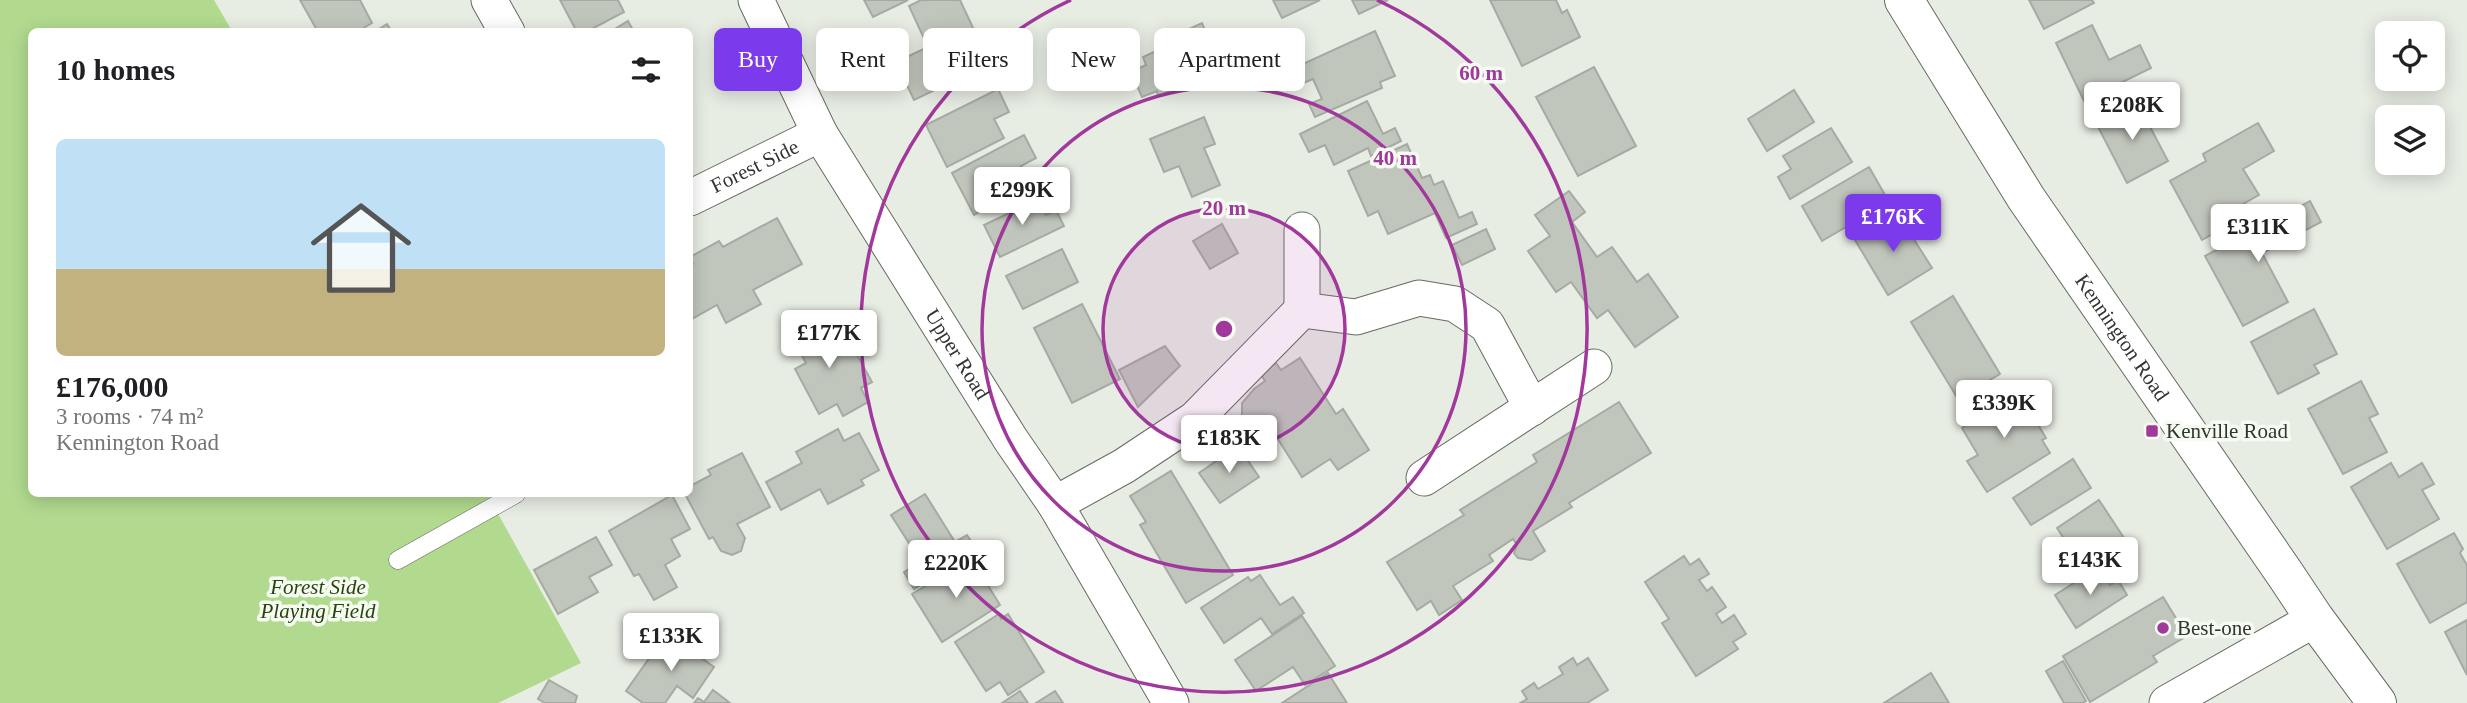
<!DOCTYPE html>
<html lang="en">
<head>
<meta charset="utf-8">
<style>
  body { margin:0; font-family:"Times New Roman",serif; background:#f2f2f2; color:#202124; height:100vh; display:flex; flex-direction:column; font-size:26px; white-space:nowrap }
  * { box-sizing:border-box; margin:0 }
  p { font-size:23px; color:#757577 }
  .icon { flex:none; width:38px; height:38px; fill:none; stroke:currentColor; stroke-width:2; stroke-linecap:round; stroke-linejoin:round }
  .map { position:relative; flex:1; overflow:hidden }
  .side { position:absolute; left:28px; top:28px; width:665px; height:469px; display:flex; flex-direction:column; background:#fff; border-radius:10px; box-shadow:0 4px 18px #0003 }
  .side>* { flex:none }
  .guide { position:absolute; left:714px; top:28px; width:665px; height:63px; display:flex; gap:14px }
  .tools { position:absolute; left:2375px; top:21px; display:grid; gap:14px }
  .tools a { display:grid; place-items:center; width:70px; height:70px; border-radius:10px; background:#fff; box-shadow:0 4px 18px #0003; font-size:35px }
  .price { position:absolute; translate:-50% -60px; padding:0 16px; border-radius:7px; background:#fff; color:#222; font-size:23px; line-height:46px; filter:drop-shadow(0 2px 4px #0008) }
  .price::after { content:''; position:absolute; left:50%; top:42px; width:21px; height:16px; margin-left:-10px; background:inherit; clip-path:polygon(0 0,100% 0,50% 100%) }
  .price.current { background:#7c3aed; color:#fff }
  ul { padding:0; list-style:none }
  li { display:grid; align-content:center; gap:14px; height:371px; padding:0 28px }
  li span { display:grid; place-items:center; height:217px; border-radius:10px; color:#555 }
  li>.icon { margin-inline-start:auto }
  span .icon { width:126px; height:126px; fill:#fffc; stroke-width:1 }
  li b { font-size:30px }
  h2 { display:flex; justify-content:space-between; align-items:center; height:84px; padding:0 28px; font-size:30px }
  .tag { padding:0 24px; border-radius:10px; background:#fff; box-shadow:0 4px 18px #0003; font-size:24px; line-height:63px }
  .tag.current { background:#7c3aed; color:#fff }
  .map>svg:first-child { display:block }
  .green { fill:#b1da8f }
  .building { fill:#c1c6bd; stroke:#a5aba2; stroke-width:2 }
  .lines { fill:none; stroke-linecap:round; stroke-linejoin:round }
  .service-casing { stroke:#666b62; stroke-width:19 }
  .minor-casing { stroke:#666b62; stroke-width:37 }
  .tertiary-casing { stroke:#666b62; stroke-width:40 }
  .service { stroke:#fff; stroke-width:18 }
  .minor { stroke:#fff; stroke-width:35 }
  .tertiary { stroke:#fff; stroke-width:38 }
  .ring { fill:none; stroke:#a1399c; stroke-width:3.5 }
  .poi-dot { fill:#a1399c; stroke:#f5fbf1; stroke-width:2.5 }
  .labels { text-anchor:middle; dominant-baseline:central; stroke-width:7; stroke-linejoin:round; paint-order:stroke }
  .street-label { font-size:21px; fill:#333531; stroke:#f5fbf1 }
  .poi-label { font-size:21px; fill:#333531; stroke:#f5fbf1; text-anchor:start }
  .park-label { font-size:21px; font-style:italic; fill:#2a430e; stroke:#f5fbf1 }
  .centre { fill:#a1399c; stroke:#f5fbf1; stroke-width:3.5 }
  .ring-label { font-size:21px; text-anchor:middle; font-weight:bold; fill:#a1399c; stroke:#f5fbf1; stroke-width:7; stroke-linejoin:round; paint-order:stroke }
</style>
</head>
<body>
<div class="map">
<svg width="2467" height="703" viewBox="0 0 2467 703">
  <rect width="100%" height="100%" fill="#e8ede4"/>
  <!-- green -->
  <polygon class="green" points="0,0 214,0 232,31 32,32 32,494 487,494 581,663 498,703 0,703"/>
  <!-- building -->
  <g class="building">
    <polygon points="300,0 360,0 372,23 357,32 318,32"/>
    <polygon points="560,0 618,0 624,12 586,32 577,32"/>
    <polygon points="864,0 908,0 873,17"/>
    <polygon points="921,0 960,0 990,64 914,100 896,62 928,47 909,6"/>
    <polygon points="1273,0 1320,0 1282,18"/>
    <polygon points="1352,0 1388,0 1359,14"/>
    <polygon points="1490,0 1556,0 1562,13 1567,10 1580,37 1522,66"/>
    <polygon points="2029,0 2092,0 2094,3 2044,29"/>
    <polygon points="628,21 634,32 610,32"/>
    <polygon points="1202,23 1225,78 1196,90 1192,81 1158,96 1157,91 1142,97 1131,72 1146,65 1143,57 1169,45 1167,39"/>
    <polygon points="387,24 392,32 374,32"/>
    <polygon points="2092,25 2109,60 2140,45 2151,68 2084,101 2056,43"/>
    <polygon points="1375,31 1395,76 1380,82 1382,88 1315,117 1309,104 1322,99 1313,79 1301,84 1294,68"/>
    <polygon points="1594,67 1636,146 1578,176 1536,97"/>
    <polygon points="998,89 1009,112 994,119 1004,138 947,167 926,125"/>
    <polygon points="1794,90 1814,122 1767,151 1748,119"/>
    <polygon points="1367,101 1383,134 1395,128 1401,141 1371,156 1368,148 1334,165 1325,145 1309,152 1300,134"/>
    <polygon points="2137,102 2168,161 2127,183 2096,123"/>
    <polygon points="1204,117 1215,144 1204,148 1220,185 1192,197 1179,166 1164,172 1150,139"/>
    <polygon points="2258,123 2274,151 2243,169 2259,195 2236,208 2241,218 2202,240 2170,181 2206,161 2203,154"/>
    <polygon points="1831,128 1852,162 1790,199 1778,177 1791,169 1783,156"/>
    <polygon points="1024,135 1036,158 1021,166 1031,185 974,215 952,173"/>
    <polygon points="1407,144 1422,178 1430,175 1434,185 1443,181 1459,218 1472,212 1477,224 1446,238 1435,213 1388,234 1378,211 1368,216 1348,171"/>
    <polygon points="1869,167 1889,202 1822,241 1802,206"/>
    <polygon points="1569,191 1585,212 1572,222 1597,257 1612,247 1637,282 1648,274 1678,317 1635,347 1608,310 1597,318 1571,282 1556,292 1528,251 1550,236 1535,215"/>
    <polygon points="1039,199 1046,215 1056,210 1064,226 1000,257 984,225"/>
    <polygon points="2310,201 2321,222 2262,253 2288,302 2243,326 2205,256"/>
    <polygon points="1898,214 1932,268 1888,295 1855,240"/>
    <polygon points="777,218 802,264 753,290 761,304 726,323 717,305 690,320 690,266 693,264 690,257 719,241 723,247"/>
    <polygon points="1222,224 1238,253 1210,269 1193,241"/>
    <polygon points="1486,229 1495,249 1462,265 1452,245"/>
    <polygon points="1062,249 1078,282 1023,309 1006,276"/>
    <polygon points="1953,296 2000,374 1958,399 1911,322"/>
    <polygon points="1082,304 1120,379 1072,403 1034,328"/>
    <polygon points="2314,309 2337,354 2314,365 2319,373 2278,394 2251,342"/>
    <polygon points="818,316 838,352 851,344 872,382 861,388 868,402 843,416 837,404 819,414 795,369 806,363 789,332"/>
    <polygon points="1165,346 1180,366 1138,407 1119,370"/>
    <polygon points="1300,358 1336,414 1343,409 1369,450 1338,470 1330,459 1302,477 1274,433 1258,443 1242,419 1242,403 1254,389 1265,381 1260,373 1276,363 1281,370"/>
    <polygon points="2361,381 2378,414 2369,418 2387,452 2343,474 2308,409"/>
    <polygon points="2012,389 2020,403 2024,401 2046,438 2042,440 2050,453 1987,492 1967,461 1978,455 1962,428 1971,422 1967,416"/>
    <polygon points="1619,402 1651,453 1569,503 1572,507 1533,531 1545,551 1531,560 1518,558 1514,553 1517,545 1513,539 1489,555 1493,561 1453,586 1462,600 1439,615 1431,601 1417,610 1387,562 1464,515 1460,510 1537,462 1533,455"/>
    <polygon points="838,429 844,441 859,433 879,470 861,480 864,485 828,504 820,489 781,510 766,482 802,463 796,452"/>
    <polygon points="1238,446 1259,477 1220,503 1199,473"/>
    <polygon points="742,453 770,507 737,524 745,538 741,551 732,555 721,551 713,537 709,539 685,494 690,494 690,486 711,475 708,470"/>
    <polygon points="2073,459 2091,488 2031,525 2013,498"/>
    <polygon points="2391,463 2399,477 2422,463 2434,484 2422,490 2439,519 2387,549 2351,487"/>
    <polygon points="1171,471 1233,575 1186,603 1140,525 1146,522 1130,496"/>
    <polygon points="925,494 955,542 967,535 976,549 914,589 904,572 921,562 891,515"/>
    <polygon points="672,495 690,529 671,539 680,556 665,565 677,587 654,600 639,574 634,576 609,531"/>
    <polygon points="2099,500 2124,538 2082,566 2057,528"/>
    <polygon points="2454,533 2463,549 2460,553 2467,565 2467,602 2430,623 2397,564"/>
    <polygon points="596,537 612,565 589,577 598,592 558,614 534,570"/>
    <polygon points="1684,556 1690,565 1699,559 1709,574 1699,580 1707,591 1712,587 1726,607 1716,614 1722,623 1734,615 1746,634 1733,642 1738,649 1696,676 1662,623 1669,619 1645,582"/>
    <polygon points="971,558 1000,605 942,642 912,594"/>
    <polygon points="2099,567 2110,585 2118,580 2127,595 2076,628 2055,595"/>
    <polygon points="1260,575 1280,605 1293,597 1304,613 1272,634 1261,618 1224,643 1201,608 1248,577 1251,581"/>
    <polygon points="2163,597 2187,636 2153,656 2157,662 2090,702 2063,656"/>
    <polygon points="999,614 1001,619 1008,614 1044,672 1008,695 1000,682 986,691 955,642"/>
    <polygon points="1302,616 1335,666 1305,685 1293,667 1256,691 1235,660"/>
    <polygon points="2467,620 2467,675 2445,632"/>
    <polygon points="686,636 705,650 700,657 714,667 693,698 677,686 665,703 643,703 626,691 660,643 674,653"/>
    <polygon points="1573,658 1577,665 1588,658 1608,690 1587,703 1520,703 1527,699 1522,691 1534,683 1538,689 1563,674 1559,667"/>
    <polygon points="2063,661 2086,701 2082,703 2064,703 2046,671"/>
    <polygon points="1328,673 1347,703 1282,703"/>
    <polygon points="1931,673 1949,703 1884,703"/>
    <polygon points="549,680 577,696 575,703 545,703 538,699"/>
    <polygon points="713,690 730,703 694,703 698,698 704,702"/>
    <polygon points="1020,691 1028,703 1002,703"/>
    <polygon points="1055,691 1063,703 1036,703"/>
  </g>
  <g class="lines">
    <defs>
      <polyline id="service" points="398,560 516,494"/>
      <g id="minor">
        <polyline points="489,0 507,32"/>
        <path id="s1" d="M756,0L820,134L1011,440L1055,504L1171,703"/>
        <path id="s2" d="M690,198L820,134"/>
        <polyline points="1302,310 1302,230"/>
        <polyline points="1424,478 1594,367"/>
        <polyline points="1055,504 1124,466 1195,419 1302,310 1356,317 1419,298 1455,304 1487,325 1532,408"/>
        <polyline points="2167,703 2315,619"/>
      </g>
      <g id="tertiary">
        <path id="s3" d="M1904,0L2026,198L2285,574L2315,619L2377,703"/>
      </g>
    </defs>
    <!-- service casing -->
    <use href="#service" class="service-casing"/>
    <!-- minor casing -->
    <use href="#minor" class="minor-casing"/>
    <!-- tertiary casing -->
    <use href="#tertiary" class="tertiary-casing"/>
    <!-- service -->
    <use href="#service" class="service"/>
    <!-- minor -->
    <use href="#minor" class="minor"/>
    <!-- tertiary -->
    <use href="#tertiary" class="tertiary"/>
  </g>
  <!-- distance rings -->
  <circle cx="1224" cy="329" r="121" fill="#a1399c" fill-opacity=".12"/>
  <g class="ring">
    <circle cx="1224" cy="329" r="121"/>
    <circle cx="1224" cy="329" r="242"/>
    <path d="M1377 0A363 363 0 1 1 1071 0"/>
  </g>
  <!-- markers -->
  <g class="poi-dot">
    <rect x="2145" y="424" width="14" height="14" rx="3.5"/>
    <circle cx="2163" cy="628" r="7"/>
  </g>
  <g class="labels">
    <!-- street labels -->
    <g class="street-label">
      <text stroke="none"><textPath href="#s2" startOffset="72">Forest Side</textPath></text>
      <text stroke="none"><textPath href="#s3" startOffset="402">Kennington Road</textPath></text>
      <text stroke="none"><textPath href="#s1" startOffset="408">Upper Road</textPath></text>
    </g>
    <!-- poi labels -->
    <g class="poi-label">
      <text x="2166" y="431">Kenville Road</text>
      <text x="2177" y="628">Best-one</text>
    </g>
    <!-- park labels -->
    <g class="park-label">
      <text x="318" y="587">Forest Side<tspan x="318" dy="24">Playing Field</tspan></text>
    </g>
  </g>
  <circle cx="1224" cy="329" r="10" class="centre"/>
  <g class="ring-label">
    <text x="1481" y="80">60 m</text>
    <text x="1395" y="165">40 m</text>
    <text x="1224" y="215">20 m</text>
  </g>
</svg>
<div class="tools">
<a><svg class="icon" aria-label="locate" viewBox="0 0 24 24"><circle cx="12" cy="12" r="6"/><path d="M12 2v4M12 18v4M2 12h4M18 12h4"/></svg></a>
<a><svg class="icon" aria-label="layers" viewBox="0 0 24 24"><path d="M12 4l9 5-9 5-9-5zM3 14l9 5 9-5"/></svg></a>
</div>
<b class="price" style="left:2132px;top:142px">£208K</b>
<b class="price" style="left:1022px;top:227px">£299K</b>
<b class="price current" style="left:1893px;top:254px">£176K</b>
<b class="price" style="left:2258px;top:264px">£311K</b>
<b class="price" style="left:829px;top:370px">£177K</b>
<b class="price" style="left:2004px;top:440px">£339K</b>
<b class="price" style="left:1229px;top:475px">£183K</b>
<b class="price" style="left:2090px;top:597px">£143K</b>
<b class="price" style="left:956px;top:600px">£220K</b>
<b class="price" style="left:671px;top:673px">£133K</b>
<div class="guide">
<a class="tag current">Buy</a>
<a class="tag">Rent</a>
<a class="tag">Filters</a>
<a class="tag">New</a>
<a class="tag">Apartment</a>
</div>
<section class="side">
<h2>10 homes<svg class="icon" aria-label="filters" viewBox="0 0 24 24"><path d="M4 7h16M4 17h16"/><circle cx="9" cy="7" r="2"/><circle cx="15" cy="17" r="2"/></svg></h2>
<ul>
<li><span style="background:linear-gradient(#bfe0f5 60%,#c2b280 0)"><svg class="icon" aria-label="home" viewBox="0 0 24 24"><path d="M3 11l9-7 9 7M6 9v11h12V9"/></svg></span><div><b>£176,000</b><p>3 rooms · 74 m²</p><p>Kennington Road</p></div></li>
</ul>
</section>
</div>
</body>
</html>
